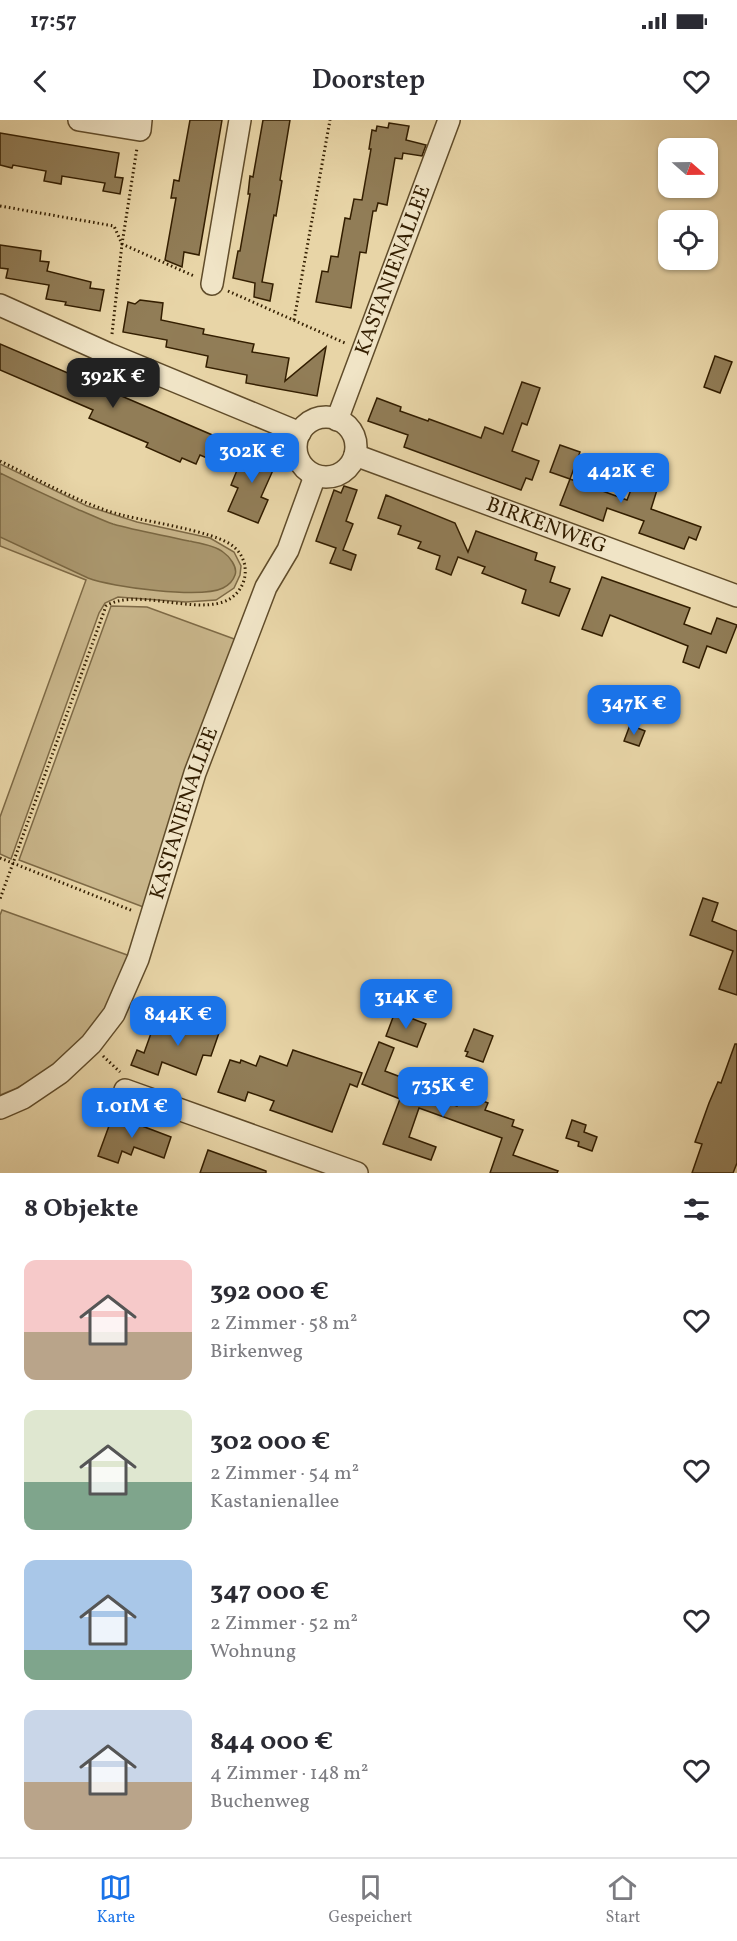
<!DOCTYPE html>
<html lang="de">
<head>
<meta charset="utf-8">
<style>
  body { margin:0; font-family:Vollkorn,serif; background:#f7f7f7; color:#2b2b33; height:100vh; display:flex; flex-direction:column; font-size:22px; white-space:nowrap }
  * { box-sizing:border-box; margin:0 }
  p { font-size:20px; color:#7c7c81 }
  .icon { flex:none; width:33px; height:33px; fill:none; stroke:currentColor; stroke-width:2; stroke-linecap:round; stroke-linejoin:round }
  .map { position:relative; height:1053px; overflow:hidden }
  .details { display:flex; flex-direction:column; background:#fff; flex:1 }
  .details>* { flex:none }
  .needle { width:39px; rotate:110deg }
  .fabs { position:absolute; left:658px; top:18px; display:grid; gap:12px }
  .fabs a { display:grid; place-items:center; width:60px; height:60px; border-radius:12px; background:#fff; box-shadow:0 2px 4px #0004; font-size:30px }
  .price { position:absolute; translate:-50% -51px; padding:0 14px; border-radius:12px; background:#1a73e8; color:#fff; font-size:20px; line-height:39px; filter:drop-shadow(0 2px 3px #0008) }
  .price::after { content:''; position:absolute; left:50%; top:36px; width:18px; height:14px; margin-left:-9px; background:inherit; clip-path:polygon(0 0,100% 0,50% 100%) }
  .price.selected { background:#222; color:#fff }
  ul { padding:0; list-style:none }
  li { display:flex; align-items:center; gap:18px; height:150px; padding:0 24px }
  li span { display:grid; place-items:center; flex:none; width:168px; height:120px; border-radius:12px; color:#555 }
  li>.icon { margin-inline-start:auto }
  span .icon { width:72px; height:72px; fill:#fffc; stroke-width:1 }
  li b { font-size:26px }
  h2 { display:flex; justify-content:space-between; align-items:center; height:72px; padding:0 24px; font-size:26px }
  .status { display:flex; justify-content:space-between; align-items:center; height:42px; padding:0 30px; background:#fff; direction:ltr }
  .status svg { height:16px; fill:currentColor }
  header { display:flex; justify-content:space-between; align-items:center; height:78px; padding:0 24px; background:#fff; font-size:27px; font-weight:600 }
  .tabs { display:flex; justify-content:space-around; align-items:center; height:84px; border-top:2px solid #e1e1e2; background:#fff; font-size:16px; color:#7c7c81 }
  .tabs a { display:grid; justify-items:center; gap:3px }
  .tabs .selected { color:#1a73e8 }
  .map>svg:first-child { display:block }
  .green { fill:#c9b68b; stroke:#7e6a46; stroke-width:1.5 }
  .water { fill:#aa976e; stroke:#7a6742; stroke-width:1.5 }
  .building { fill:#917d57; stroke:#331e00; stroke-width:1.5 }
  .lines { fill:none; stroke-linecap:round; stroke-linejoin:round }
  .minor-casing { stroke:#604c2a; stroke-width:24 }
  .path { stroke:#331e00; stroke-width:3; stroke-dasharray:1.5 3; stroke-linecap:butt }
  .minor { stroke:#f0e4c6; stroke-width:21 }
  .labels { text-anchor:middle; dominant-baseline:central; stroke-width:6; stroke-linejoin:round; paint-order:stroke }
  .street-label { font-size:21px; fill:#331e00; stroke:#f0e4c6 }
</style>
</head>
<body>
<div class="status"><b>17:57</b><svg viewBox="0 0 49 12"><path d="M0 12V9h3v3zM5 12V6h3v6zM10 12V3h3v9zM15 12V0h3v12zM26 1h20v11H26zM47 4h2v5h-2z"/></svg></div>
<header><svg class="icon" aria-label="back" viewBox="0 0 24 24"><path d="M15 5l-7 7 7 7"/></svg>Doorstep<svg class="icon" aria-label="heart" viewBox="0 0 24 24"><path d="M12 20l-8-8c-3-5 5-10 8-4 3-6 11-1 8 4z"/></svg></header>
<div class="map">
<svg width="737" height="1053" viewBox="0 0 737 1053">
  <rect width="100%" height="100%" fill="#e8d5a7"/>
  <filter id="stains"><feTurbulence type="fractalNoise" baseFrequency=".00333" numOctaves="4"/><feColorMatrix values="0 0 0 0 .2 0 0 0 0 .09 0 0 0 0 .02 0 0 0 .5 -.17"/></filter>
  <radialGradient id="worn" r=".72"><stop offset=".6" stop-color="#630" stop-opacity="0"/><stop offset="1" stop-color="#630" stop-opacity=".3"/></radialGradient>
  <!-- green -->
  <g class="green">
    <polygon points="0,344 87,386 137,402 210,418 234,432 241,446 240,455 234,468 216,480 186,482 118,477 105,483 99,493 11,739 0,734 0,697 86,460 0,426"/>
    <polygon points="111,486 147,487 237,520 146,788 19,740"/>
    <path d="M2,790L130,836C122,853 115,871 106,887C83,926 42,960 0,975V795Z"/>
  </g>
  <!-- water -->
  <path class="water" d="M0,353C26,366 52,378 79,390C90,394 101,400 113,404C137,411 163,415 189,421C199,423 215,425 223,432C229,436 238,447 235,455C233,461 229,465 223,468C201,479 111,467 88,458L0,417Z"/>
  <!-- building -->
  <g class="building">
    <polygon points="190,0 222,0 199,135 184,132 182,147 165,140 176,78 171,78 174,60 179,61"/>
    <polygon points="263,0 290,0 280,60 282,61 276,96 274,95 262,162 273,164 270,181 254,177 255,163 233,158 238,131 240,131 250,74 248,74 250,56 253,57"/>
    <polygon points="389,3 409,6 406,20 426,25 422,36 403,33 402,39 395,38 387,85 378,83 376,91 373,91 366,133 360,132 351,188 316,182 322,151 328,152 331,136 338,137 345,98 350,99 354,79 362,80 371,29 369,29 372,10 376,11 377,6 388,8"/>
    <polygon points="0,13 119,33 115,57 123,58 120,74 103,71 105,63 62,56 61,64 44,61 46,51 13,45 12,48 0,45"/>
    <polygon points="0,125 41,131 40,141 49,142 47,151 91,162 90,168 104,170 100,191 65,185 66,182 46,179 49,165 6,158 8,149 0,148"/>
    <polygon points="140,180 163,183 161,200 204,209 203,214 254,224 252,232 289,238 285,261 326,227 317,276 246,263 247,255 206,247 208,236 166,227 167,220 123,212 128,182 135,184"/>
    <polygon points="0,224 217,317 207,338 200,335 196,344 182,338 180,342 146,327 148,323 89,298 93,290 0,250"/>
    <polygon points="715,236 732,242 720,273 704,267"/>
    <polygon points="522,262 540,268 527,305 522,303 512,331 539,341 532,360 526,358 521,370 404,327 408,315 368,301 377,278 401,287 400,291 428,301 429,299 481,318 485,307 503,314"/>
    <polygon points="560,325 580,332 570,359 627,380 634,362 657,370 651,389 701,407 696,420 689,417 684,429 639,413 644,401 607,388 603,401 560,385 570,359 550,352"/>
    <polygon points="248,327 278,339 261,377 268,380 258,403 228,391 238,368 231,365 240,343 238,333 247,331"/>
    <polygon points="344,366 357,370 346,401 353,404 343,430 356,435 351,450 330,443 336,428 316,421 334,370 341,373"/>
    <polygon points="386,375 455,403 468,432 476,411 537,433 535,440 555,447 550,462 570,469 559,496 522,483 526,470 482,453 485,447 458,437 451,455 436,449 440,436 418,428 421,422 398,414 401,406 378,398"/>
    <polygon points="602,457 690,488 684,504 711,514 717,498 737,505 726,533 707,526 699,548 683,542 688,526 610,495 602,516 582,509"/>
    <polygon points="630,605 645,611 639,626 624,621"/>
    <polygon points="703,778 718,783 712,801 737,811 737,875 719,869 733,831 690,815"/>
    <polygon points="395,892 426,904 417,927 386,916"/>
    <polygon points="178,895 220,910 211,936 203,935 196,955 162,942 158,955 131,945 137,930 144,933 154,905 172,911"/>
    <polygon points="474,909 493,916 483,942 466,936 468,932 465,931"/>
    <polygon points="379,922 394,928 385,951 427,967 424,975 457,986 459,980 470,984 472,977 488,983 485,990 514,1000 512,1006 523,1010 513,1035 558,1051 557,1053 490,1053 502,1018 419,988 409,1017 436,1027 431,1040 383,1024 400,979 362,964"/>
    <polygon points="735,924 737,924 737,1043 733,1053 692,1053 702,1024 695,1022 709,983 718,962 721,963"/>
    <polygon points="293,930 362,953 357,967 350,964 332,1012 270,990 274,981 248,972 245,981 218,972 230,940 240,943 241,940 256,946 260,936 287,946"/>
    <polygon points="113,995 129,1001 131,996 144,1000 142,1006 171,1017 164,1038 134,1027 131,1035 122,1031 118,1043 98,1036"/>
    <polygon points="572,1000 586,1005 584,1012 597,1017 592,1031 578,1026 579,1022 566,1018"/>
    <polygon points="208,1030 266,1051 266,1053 200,1053"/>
  </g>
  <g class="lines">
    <defs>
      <g id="minor">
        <polyline points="79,0 140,10 141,0"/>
        <polyline points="212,164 240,0"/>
        <polyline points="0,185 109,234 300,313"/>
        <circle cx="326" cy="327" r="30"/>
        <path id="s1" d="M337,300L449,0"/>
        <path id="s2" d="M355,335L737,476"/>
        <polyline points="125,970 357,1053"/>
        <path id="s3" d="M0,988L23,978L60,953L91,924L114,894L138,839L195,653L266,467L288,430L315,356"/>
      </g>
    </defs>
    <!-- minor casing -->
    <use href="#minor" class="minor-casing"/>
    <!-- path -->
    <g class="path">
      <polyline points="0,86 114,106 122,124 194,156"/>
      <polyline points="228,171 345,223"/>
      <polyline points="294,200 330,0"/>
      <polyline points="112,214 122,124 137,28"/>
      <path d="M0,341C35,358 71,378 108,391C137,401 215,410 234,427C253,443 247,474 223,482C190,493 134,468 106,486L0,779"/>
      <polyline points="0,738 133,791"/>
      <polyline points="103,936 120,952"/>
    </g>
    <!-- minor -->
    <use href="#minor" class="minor"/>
  </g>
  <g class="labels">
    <!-- street labels -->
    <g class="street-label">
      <text stroke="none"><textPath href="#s1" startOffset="160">KASTANIENALLEE</textPath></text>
      <text stroke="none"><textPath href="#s2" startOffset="204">BIRKENWEG</textPath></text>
      <text stroke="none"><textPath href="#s3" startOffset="363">KASTANIENALLEE</textPath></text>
    </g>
  </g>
  <rect width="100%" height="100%" filter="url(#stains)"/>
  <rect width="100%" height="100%" fill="url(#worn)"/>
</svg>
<div class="fabs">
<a><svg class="needle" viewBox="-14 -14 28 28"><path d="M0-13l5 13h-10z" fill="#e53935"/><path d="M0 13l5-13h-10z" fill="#7c7c81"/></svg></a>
<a><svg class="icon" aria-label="locate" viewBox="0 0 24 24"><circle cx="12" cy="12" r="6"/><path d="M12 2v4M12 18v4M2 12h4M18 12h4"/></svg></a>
</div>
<b class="price selected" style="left:113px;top:289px">392K €</b>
<b class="price" style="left:252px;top:364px">302K €</b>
<b class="price" style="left:621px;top:384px">442K €</b>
<b class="price" style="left:634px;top:616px">347K €</b>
<b class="price" style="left:406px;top:910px">314K €</b>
<b class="price" style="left:178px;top:927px">844K €</b>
<b class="price" style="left:443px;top:998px">735K €</b>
<b class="price" style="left:132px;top:1019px">1.01M €</b>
</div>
<section class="details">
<h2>8 Objekte<svg class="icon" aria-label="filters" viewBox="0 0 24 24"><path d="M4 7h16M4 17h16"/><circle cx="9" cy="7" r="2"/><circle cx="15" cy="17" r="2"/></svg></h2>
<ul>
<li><span style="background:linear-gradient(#f6c9c9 60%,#b9a48a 0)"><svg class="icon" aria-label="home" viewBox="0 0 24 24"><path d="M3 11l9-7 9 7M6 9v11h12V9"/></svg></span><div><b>392 000 €</b><p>2 Zimmer · 58 m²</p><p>Birkenweg</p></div><svg class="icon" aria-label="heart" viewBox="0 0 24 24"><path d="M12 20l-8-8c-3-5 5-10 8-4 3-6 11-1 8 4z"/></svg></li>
<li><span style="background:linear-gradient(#dfe7d0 60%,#7fa58c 0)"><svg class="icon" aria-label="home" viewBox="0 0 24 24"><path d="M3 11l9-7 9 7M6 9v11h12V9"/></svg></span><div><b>302 000 €</b><p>2 Zimmer · 54 m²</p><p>Kastanienallee</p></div><svg class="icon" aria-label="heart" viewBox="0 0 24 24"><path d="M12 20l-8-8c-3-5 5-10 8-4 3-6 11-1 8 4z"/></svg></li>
<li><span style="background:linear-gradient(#a9c7e8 75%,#7fa58c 0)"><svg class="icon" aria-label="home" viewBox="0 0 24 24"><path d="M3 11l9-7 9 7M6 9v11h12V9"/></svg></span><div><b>347 000 €</b><p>2 Zimmer · 52 m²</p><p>Wohnung</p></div><svg class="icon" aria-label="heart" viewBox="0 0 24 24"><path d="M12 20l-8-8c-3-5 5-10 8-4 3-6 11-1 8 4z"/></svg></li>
<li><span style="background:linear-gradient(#c9d6e8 60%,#b9a48a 0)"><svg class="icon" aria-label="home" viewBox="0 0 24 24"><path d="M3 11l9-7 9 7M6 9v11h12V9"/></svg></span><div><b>844 000 €</b><p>4 Zimmer · 148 m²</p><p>Buchenweg</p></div><svg class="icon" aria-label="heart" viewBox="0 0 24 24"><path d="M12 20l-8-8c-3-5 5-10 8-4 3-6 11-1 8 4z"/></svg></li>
</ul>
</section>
<nav class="tabs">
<a class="selected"><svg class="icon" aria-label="map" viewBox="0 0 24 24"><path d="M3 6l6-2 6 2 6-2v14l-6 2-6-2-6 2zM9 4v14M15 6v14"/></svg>Karte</a>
<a><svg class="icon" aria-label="saved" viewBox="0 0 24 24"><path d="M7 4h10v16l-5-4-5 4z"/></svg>Gespeichert</a>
<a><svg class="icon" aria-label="home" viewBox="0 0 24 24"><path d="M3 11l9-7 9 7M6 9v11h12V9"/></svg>Start</a>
</nav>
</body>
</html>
